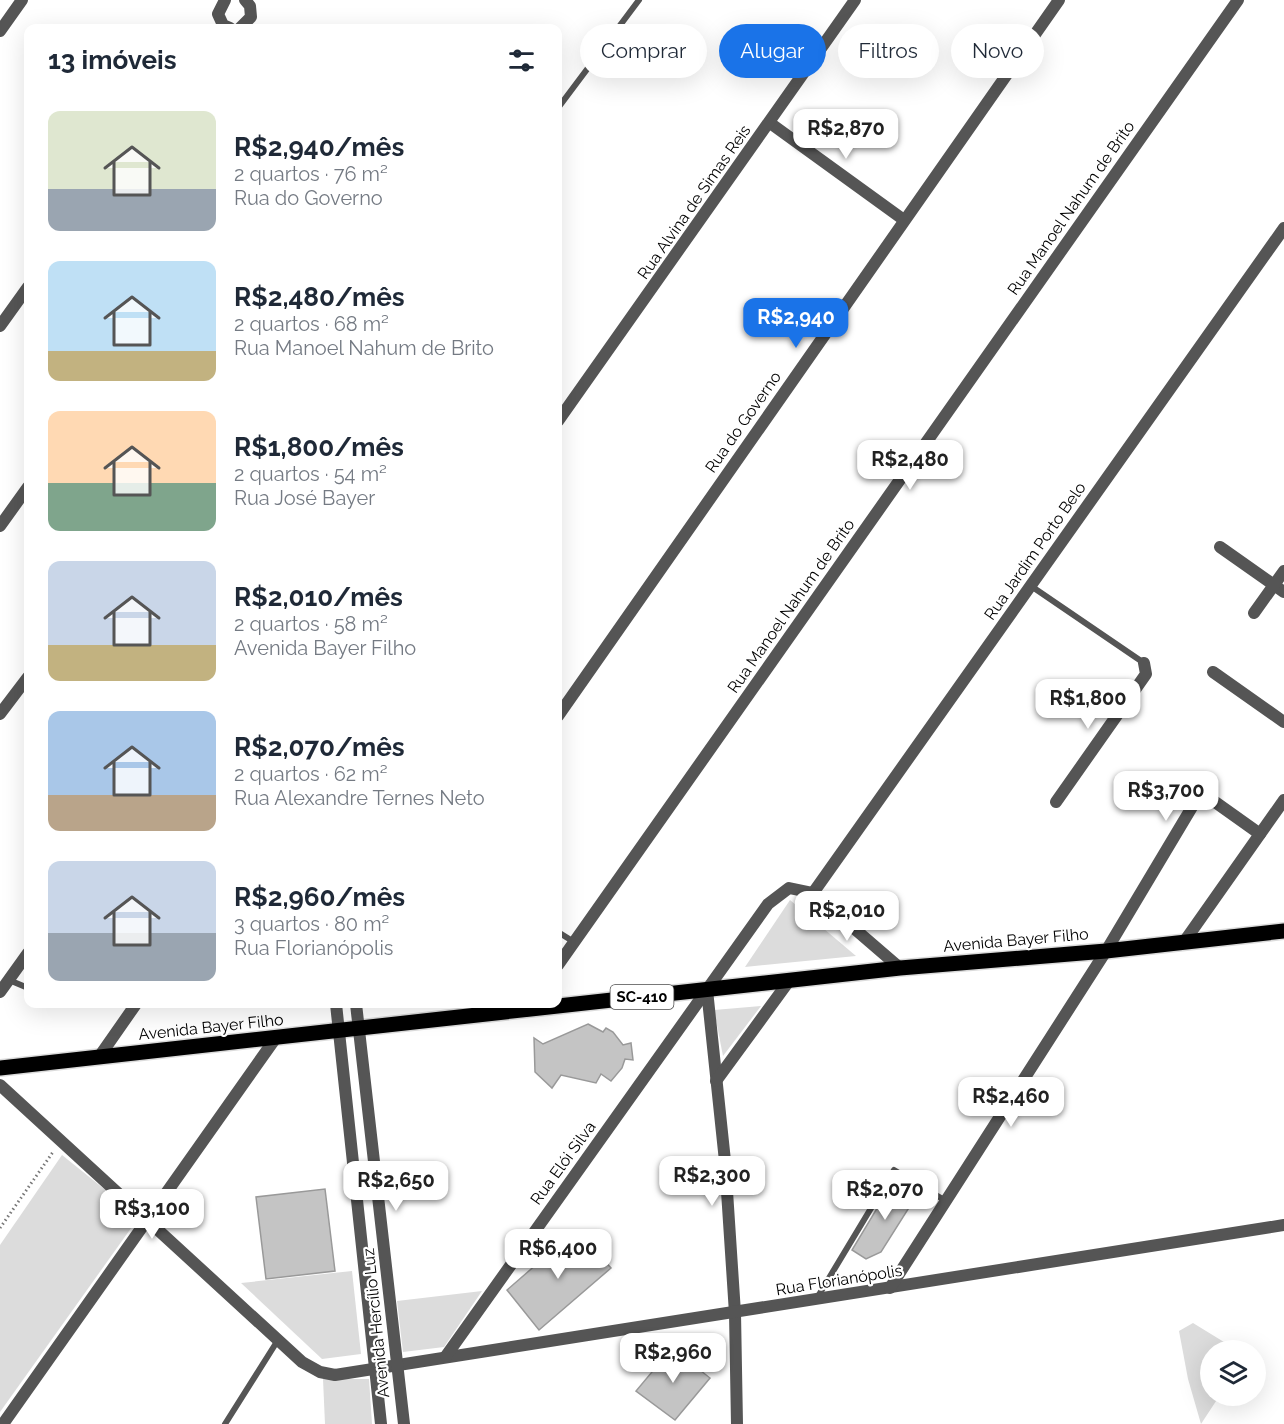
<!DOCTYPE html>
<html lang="pt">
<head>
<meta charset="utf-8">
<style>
  body { margin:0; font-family:Raleway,sans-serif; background:#f2f2f3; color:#1f2937; height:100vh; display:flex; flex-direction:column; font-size:22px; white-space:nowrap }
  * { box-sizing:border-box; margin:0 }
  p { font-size:20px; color:#747a83 }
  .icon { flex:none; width:33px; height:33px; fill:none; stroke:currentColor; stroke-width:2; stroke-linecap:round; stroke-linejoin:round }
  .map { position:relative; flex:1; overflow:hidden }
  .drawer { position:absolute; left:24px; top:24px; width:538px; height:984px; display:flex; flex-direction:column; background:#fff; border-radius:12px; box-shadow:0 6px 24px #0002 }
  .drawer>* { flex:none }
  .hud { position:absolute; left:580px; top:24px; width:570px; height:54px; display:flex; gap:12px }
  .tools { position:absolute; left:1200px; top:1340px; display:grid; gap:12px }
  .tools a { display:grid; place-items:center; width:66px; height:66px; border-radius:50%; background:#fff; box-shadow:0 6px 24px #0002; font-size:30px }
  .price { position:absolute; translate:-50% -51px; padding:0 14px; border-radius:12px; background:#fff; color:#222; font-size:20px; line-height:39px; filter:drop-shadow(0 2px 3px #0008) }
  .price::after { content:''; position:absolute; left:50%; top:36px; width:18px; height:14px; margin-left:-9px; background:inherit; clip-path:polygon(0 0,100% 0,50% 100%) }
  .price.on { background:#1a73e8; color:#fff }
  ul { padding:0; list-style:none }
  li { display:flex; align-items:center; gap:18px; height:150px; padding:0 24px }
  li span { display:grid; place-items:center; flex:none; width:168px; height:120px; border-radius:12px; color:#555 }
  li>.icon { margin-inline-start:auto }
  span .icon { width:72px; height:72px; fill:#fffc; stroke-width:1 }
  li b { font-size:26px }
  h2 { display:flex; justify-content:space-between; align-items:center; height:72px; padding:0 24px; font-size:26px }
  .tag { padding:0 21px; border-radius:27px; background:#fff; box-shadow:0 6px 24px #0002; font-size:21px; line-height:54px }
  .tag.on { background:#1a73e8; color:#fff }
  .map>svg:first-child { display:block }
  .green { fill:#dcdcdc }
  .building { fill:#c4c4c4; stroke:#999; stroke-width:1.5 }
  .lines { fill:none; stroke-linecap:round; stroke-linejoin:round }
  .primary-casing { stroke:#dbdbdb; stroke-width:18 }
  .path { stroke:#777; stroke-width:3; stroke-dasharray:1.5 3; stroke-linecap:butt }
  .service { stroke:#555; stroke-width:6 }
  .minor { stroke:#555; stroke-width:12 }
  .tertiary { stroke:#555; stroke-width:12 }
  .primary { stroke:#000; stroke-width:15 }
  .labels { text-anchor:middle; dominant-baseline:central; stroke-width:4.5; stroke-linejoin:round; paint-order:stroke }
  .shield { fill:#fff; stroke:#4c4c4c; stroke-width:1.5 }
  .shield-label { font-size:15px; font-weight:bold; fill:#000 }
  .street-label { font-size:16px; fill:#000; stroke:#fff }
</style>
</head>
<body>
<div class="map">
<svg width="1284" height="1424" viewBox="0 0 1284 1424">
  <rect width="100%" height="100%" fill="#fff"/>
  <!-- green -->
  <g class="green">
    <polygon points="790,900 856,956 745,967"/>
    <polygon points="761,1006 723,1056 714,1010"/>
    <polygon points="62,1155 139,1217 0,1412 0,1245"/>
    <polygon points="352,1271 361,1354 322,1359 241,1283"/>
    <polygon points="482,1291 444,1347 403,1352 397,1301"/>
    <polygon points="1193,1323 1237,1350 1210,1350 1210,1395 1220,1395 1201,1424 1188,1379 1179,1331"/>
    <polygon points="323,1379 369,1379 372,1424 325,1424"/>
  </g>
  <!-- building -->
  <g class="building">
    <polygon points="588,1024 603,1032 606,1028 613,1032 623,1045 631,1043 633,1060 625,1059 622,1068 611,1081 601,1074 596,1083 561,1075 552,1088 535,1072 534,1038 543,1044"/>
    <polygon points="894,1180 917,1195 881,1252 866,1259 852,1250"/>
    <polygon points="325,1189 335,1271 266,1279 256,1197"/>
    <polygon points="576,1230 611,1268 539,1330 507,1290"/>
    <polygon points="672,1348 710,1378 675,1420 636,1391"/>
  </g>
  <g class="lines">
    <defs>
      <polyline id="primary" points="0,1068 900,968 1106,951 1284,931"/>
    </defs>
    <!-- primary casing -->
    <use href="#primary" class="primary-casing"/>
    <!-- path -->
    <polyline class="path" points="0,1228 53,1152"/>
    <!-- service -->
    <g class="service">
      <polyline points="558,108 639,0"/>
      <polyline points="1031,586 1144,663"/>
      <polyline points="558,932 574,942"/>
      <polyline points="9,980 28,988"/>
      <polyline points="817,1298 894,1170 946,1201"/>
      <polyline points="225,1424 278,1340"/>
    </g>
    <!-- minor -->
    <g class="minor">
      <polyline points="0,31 22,0"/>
      <polyline points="770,123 904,220"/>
      <polyline points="0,326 28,287"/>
      <polyline points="558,421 855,0"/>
      <polyline points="0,526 28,487"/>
      <polyline points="1220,547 1284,592"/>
      <polyline points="1254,613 1284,571"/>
      <polyline points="1213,672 1284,722"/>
      <polyline points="0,714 28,677"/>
      <polyline points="558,716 1059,0"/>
      <polyline points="1056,802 1146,674 1144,663"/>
      <polyline points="813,893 1284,228"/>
      <polyline points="1184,942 1284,800"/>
      <polyline points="558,965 1238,0"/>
      <polyline points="707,990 725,1161 735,1313 737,1424"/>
      <polyline points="0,992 28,953"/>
      <polyline points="99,1057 136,1004"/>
      <polyline points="716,1081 789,981"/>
      <polyline points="0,1085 302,1362 320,1372 335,1375 1284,1225"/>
      <polyline points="890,1288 1106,951 1201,792 1260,834"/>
      <polyline points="446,1356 768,904 789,888 813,893 900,968"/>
      <polyline points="3,1424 275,1039"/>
    </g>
    <!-- tertiary -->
    <g class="tertiary">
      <polyline points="225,0 218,14 223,25 230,28"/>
      <polyline points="240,28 251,17 250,6 245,0"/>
      <polyline points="336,1004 381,1424"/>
      <polyline points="356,1004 404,1424"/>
    </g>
    <!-- primary -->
    <use href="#primary" class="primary"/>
  </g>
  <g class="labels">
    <!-- shield labels -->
    <rect class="shield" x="610.5" y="985" width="63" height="24" rx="4.5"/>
    <g class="shield-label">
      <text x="642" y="997">SC-410</text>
    </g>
    <!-- street labels -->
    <g class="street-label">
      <text transform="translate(694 202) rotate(-55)">Rua Alvina de Simas Reis</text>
      <text transform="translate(1071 208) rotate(-55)">Rua Manoel Nahum de Brito</text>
      <text transform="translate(743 422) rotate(-55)">Rua do Governo</text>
      <text transform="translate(1035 551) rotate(-55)">Rua Jardim Porto Belo</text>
      <text transform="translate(791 606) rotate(-55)">Rua Manoel Nahum de Brito</text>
      <text transform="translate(1016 940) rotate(-5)">Avenida Bayer Filho</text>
      <text transform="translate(211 1027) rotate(-6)">Avenida Bayer Filho</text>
      <text transform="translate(563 1163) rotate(-54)">Rua Elói Silva</text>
      <text transform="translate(839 1280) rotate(-9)">Rua Florianópolis</text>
      <text transform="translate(376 1323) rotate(-96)">Avenida Hercílio Luz</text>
    </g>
  </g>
</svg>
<div class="tools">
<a><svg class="icon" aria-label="layers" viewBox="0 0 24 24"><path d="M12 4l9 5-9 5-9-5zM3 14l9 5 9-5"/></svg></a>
</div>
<b class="price" style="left:846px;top:160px">R$2,870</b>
<b class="price on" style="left:796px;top:349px">R$2,940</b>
<b class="price" style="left:910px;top:491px">R$2,480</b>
<b class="price" style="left:1088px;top:730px">R$1,800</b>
<b class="price" style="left:1166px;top:822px">R$3,700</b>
<b class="price" style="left:847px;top:942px">R$2,010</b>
<b class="price" style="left:1011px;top:1128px">R$2,460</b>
<b class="price" style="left:712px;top:1207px">R$2,300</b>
<b class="price" style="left:396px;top:1212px">R$2,650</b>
<b class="price" style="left:885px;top:1221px">R$2,070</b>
<b class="price" style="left:152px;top:1240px">R$3,100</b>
<b class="price" style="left:558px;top:1280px">R$6,400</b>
<b class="price" style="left:673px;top:1384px">R$2,960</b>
<div class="hud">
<a class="tag">Comprar</a>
<a class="tag on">Alugar</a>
<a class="tag">Filtros</a>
<a class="tag">Novo</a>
</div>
<section class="drawer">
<h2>13 imóveis<svg class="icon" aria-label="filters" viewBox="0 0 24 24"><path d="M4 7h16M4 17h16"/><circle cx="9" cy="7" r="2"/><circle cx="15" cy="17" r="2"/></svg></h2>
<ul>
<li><span style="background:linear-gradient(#dfe7d0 65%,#9aa5b1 0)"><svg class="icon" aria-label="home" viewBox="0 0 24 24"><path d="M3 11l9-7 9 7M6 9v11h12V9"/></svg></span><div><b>R$2,940/mês</b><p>2 quartos · 76 m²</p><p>Rua do Governo</p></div></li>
<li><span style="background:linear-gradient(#bfe0f5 75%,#c2b280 0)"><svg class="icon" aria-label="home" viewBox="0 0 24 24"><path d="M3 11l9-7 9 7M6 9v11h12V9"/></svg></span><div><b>R$2,480/mês</b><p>2 quartos · 68 m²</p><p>Rua Manoel Nahum de Brito</p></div></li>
<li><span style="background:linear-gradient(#ffd9b3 60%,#7fa58c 0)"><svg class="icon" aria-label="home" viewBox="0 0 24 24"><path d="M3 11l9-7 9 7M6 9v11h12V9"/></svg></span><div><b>R$1,800/mês</b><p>2 quartos · 54 m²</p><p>Rua José Bayer</p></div></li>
<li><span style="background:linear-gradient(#c9d6e8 70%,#c2b280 0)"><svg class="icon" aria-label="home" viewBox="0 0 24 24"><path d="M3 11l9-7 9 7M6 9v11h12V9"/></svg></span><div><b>R$2,010/mês</b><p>2 quartos · 58 m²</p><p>Avenida Bayer Filho</p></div></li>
<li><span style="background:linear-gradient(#a9c7e8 70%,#b9a48a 0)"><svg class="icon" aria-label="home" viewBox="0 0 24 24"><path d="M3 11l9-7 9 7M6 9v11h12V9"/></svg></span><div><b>R$2,070/mês</b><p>2 quartos · 62 m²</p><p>Rua Alexandre Ternes Neto</p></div></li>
<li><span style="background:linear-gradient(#c9d6e8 60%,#9aa5b1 0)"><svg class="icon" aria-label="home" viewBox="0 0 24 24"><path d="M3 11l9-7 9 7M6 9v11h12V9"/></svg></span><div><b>R$2,960/mês</b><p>3 quartos · 80 m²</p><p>Rua Florianópolis</p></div></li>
</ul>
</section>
</div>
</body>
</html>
